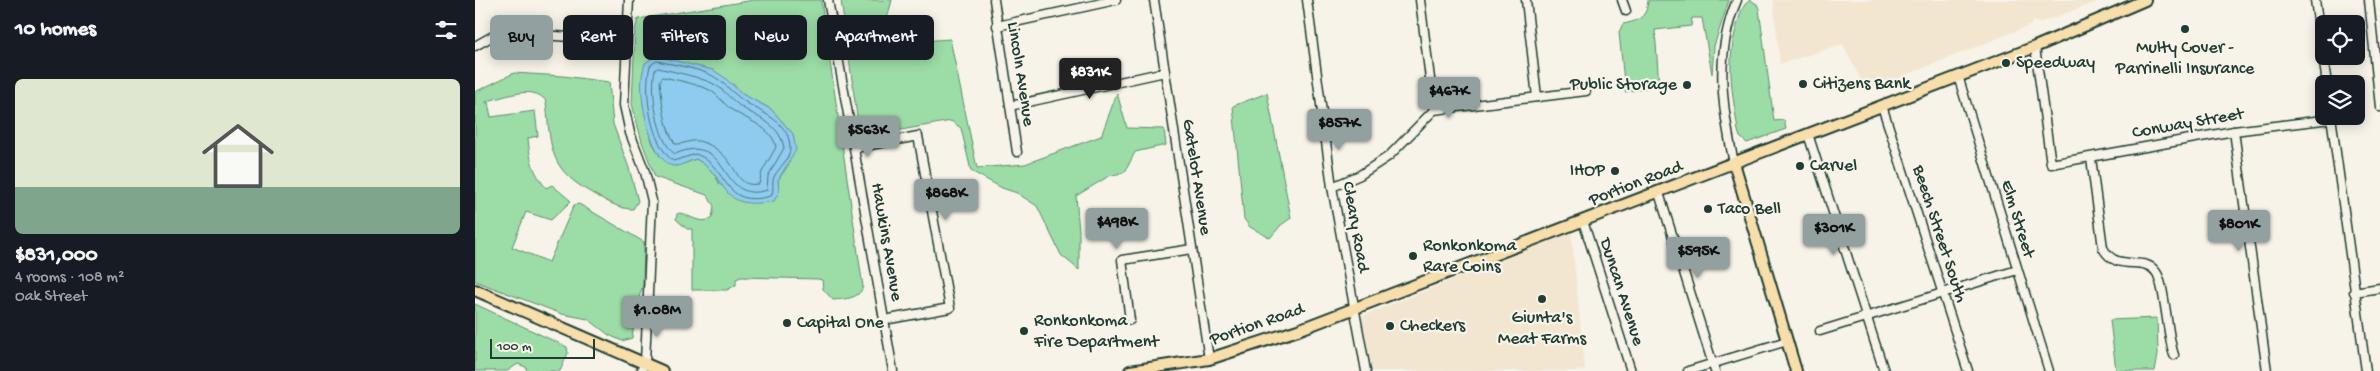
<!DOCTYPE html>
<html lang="en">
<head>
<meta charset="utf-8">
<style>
  body { margin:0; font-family:"Gochi Hand",sans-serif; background:#242831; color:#f1f3f6; height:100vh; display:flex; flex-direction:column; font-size:19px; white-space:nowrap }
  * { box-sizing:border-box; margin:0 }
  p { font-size:16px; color:#9ea1a6 }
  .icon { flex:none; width:28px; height:28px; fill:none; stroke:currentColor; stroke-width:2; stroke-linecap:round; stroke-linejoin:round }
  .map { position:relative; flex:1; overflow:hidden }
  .details { display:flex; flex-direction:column; background:#171b24; width:475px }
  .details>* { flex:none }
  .guide { position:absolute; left:15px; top:15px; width:475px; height:45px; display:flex; gap:10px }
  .fabs { position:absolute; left:1840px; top:15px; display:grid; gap:10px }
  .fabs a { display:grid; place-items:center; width:50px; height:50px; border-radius:8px; background:#171b24; box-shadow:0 2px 12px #0003; font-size:25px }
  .scale { position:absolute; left:15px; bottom:12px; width:105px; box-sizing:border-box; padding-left:5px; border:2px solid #1f3d34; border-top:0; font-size:14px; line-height:18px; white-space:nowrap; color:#1f3d34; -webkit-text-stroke:4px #f7f3e8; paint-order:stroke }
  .price { position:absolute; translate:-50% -42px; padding:0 11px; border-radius:5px; background:#92a19f; color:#111; font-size:16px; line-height:32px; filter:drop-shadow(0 1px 2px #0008) }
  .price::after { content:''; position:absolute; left:50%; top:30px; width:15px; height:11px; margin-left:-8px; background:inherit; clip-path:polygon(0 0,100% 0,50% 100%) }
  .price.current { background:#222; color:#fff }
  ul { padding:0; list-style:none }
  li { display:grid; align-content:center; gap:10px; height:265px; padding:0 15px }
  li span { display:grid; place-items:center; height:155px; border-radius:8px; color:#555 }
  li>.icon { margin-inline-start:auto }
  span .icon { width:90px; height:90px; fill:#fffc; stroke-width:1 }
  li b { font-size:21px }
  h2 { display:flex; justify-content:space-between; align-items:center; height:60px; padding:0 15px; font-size:21px }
  .chip { padding:0 18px; border-radius:8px; background:#171b24; box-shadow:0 2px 12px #0003; font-size:18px; line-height:45px }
  .chip.current { background:#92a19f; color:#111 }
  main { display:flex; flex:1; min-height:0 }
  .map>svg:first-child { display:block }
  .built { fill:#f2e6d0 }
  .green { fill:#9cdca6; stroke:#5e8c6d; fill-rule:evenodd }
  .water { fill:#8ecbee; stroke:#6292a4 }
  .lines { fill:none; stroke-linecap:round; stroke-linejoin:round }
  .shore { stroke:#4b767e; stroke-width:1 }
  .minor-casing { stroke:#1f3d34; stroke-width:11 }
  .major-casing { stroke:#1f3d34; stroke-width:14 }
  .minor { stroke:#f7f3e8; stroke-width:8 }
  .major { stroke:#f8deab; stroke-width:10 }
  .poi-dot { fill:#1f3d34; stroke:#f7f3e8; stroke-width:2 }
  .labels { text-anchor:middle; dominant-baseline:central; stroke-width:4.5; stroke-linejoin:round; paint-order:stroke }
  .poi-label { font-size:18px; fill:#1f3d34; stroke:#f7f3e8; text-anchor:start }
  .street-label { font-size:18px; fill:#1f3d34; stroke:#f7f3e8 }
</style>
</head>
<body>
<main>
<section class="details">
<h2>10 homes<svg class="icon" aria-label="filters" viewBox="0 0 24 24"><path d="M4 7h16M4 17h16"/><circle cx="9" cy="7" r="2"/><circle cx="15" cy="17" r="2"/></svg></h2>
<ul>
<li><span style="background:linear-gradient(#dfe7d0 70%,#7fa58c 0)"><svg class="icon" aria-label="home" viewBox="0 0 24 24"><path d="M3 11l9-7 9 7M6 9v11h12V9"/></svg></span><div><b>$831,000</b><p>4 rooms · 108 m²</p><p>Oak Street</p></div></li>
</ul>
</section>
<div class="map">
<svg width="1905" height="371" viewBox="0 0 1905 371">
  <rect width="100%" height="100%" fill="#f7f3e8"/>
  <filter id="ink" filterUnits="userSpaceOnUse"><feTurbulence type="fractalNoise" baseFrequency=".02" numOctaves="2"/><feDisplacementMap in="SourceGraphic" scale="10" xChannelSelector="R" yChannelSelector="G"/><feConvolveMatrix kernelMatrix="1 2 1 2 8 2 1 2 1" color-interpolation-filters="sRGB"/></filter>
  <g filter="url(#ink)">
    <!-- built -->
    <g class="built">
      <polygon points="1298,0 1627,0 1564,23 1558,21 1556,25 1391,91 1368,44 1305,64"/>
      <polygon points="1096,232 1110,371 895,371 885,317"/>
    </g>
    <!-- green -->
    <g class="green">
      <path d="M279,0H346L388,287C384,299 370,299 358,300L348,289L347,280L343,279L266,277L261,279V285L252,290H217V229H212L201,219L202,214L205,213C216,216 226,225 237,218L239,206L232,195L180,177L167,142L157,104L160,30L163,19ZM258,84L267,94L296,109L318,134L314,164L303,180L304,191L245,185C239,172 233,166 221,159L203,166L185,156L177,142L168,103Z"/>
      <polygon points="366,0 417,0 411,23 420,43 475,39 502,168 550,164 626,136 642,93 652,128 689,129 691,145 660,152 650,172 634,176 601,196 604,231 604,270 586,255 562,206 542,193 527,188 496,171 486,128 476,121 393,136 384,131"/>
      <path d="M1173,0H1254L1239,46L1237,74L1227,18H1217L1216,26L1180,30L1184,85L1150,92L1144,32L1148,24C1164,21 1172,17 1173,0Z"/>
      <path d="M1275,0L1282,4L1284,9L1299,121L1309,120L1311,129L1272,143L1265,137L1263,131C1257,90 1250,60 1264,19C1266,11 1268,5 1275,0Z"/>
      <path d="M39,73L88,76L134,82L138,124L154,168L163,201L158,209C144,209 134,202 122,196C74,170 76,152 71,101C58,84 31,97 12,101L11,103L13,102L16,117L60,111L63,136L53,138C55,160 57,170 71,188L77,185L96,201L76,220L51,212L37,247L74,262L99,205L104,204L169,242L168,285L162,304L157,338L147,341L134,335L113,319L87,314L0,281V92Z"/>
      <polygon points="792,93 816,218 806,225 795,238 775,227 769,219 758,106"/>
      <polygon points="0,304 92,347 93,353 85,371 52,371 51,367 43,364 32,371 0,371"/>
      <polygon points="1682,318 1683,354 1680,371 1641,371 1635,320"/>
    </g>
    <!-- water -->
    <path class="water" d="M181,56L238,70L249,77L267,94L296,109L318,134L321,150L303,180L304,192L299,201C241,212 257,179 221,159C213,161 202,169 195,165C175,155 164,98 167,78C167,73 169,68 170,63Z"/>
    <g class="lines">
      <!-- shore -->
      <g class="shore">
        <path d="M182,61C200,65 222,68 238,76C249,82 255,91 265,98C282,112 314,119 315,147C316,159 303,168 299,177C296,184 300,189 296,196C246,210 255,167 221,154L198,161C176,144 168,92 175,66Z"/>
        <path d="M183,68C199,72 217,75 232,81C244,85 251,94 260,102C278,118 304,120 309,148L293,176L292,190C242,206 257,130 200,154C182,142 175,90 180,70Z"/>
        <path d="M188,77C202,80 217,83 230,88C242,92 247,103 257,110C272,120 297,127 301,147L287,172L284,184C265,187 264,175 255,163C249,154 238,145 227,142C217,138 209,145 200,144C189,126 187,102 185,81Z"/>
      </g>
      <defs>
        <g id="minor">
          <polyline points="154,0 149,105 155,133 170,172 177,201 170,363 166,371"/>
          <polyline points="353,0 418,371"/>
          <polyline points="519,0 542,152"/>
          <polyline points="679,0 734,359"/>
          <polyline points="832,0 857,187 891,371"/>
          <polyline points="945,0 959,110"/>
          <polyline points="1051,0 1062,97"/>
          <polyline points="1147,0 1151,11"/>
          <polyline points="1840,0 1852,84"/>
          <polyline points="1894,0 1905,107"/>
          <polyline points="522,26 641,0"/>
          <polyline points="0,46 25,32 151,41"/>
          <polyline points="1560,47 1576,164 1759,131 1856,119"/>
          <polyline points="1483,76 1574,371"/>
          <polyline points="535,106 690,72"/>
          <polyline points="1407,106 1493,371"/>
          <polyline points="1856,116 1891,371"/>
          <polyline points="1759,131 1792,371"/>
          <polyline points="1333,134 1409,371"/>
          <polyline points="380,148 443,136 475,308 409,320"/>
          <path d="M1616,158L1628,248C1642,274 1668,254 1681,272C1690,283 1692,336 1699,355"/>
          <path d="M1259,163C1247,107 1239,54 1262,0"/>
          <polyline points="857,187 885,175 914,156 959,110 1111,91"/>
          <polyline points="1184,193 1240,371"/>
          <polyline points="1108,221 1156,371"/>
          <polyline points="1879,292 1905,288"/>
          <polyline points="655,320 647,260 717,249"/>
          <polyline points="1345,331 1542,270"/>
          <polyline points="1213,371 1312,341"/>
        </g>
        <g id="major">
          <polyline points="1259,163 1321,371"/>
          <polyline points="0,290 187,371"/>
          <polyline points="655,371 734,359 823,330 1560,47 1670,0"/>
        </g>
      </defs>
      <!-- minor casing -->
      <use href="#minor" class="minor-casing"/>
      <!-- major casing -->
      <use href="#major" class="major-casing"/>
      <!-- minor -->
      <use href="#minor" class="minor"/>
      <!-- major -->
      <use href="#major" class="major"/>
    </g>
  </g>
  <!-- markers -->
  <g class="poi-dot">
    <circle cx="1710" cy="29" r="5"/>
    <circle cx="1531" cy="63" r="5"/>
    <circle cx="1328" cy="84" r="5"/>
    <circle cx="1212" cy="85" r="5"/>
    <circle cx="1325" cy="166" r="5"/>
    <circle cx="1140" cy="171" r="5"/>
    <circle cx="1233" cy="209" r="5"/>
    <circle cx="938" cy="256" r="5"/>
    <circle cx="1067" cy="299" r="5"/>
    <circle cx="312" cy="323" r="5"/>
    <circle cx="915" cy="326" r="5"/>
    <circle cx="549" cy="331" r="5"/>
  </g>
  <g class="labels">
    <!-- poi labels -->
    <g class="poi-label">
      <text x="1710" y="48" text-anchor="middle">Multy Cover -<tspan x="1710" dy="21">Parrinelli Insurance</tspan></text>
      <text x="1541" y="63">Speedway</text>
      <text x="1338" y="84">Citizens Bank</text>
      <text x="1202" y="85" text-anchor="end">Public Storage</text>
      <text x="1335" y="166">Carvel</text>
      <text x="1130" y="171" text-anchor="end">IHOP</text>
      <text x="1243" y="209">Taco Bell</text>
      <text x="948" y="246">Ronkonkoma<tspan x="948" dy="21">Rare Coins</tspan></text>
      <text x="1067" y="318" text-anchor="middle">Giunta's<tspan x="1067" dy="21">Meat Farms</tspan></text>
      <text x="559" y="321">Ronkonkoma<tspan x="559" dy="21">Fire Department</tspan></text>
      <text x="322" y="323">Capital One</text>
      <text x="925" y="326">Checkers</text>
    </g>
    <!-- street labels -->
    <g class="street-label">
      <text transform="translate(545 74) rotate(81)">Lincoln Avenue</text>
      <text transform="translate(1713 124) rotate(-10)">Conway Street</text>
      <text transform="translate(721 177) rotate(81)">Gatelot Avenue</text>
      <text transform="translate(1161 184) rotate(-21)">Portion Road</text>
      <text transform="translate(1542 219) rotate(73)">Elm Street</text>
      <text transform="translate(880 227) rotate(80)">Cleary Road</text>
      <text transform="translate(1464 234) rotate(72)">Beech Street South</text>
      <text transform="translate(411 242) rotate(80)">Hawkins Avenue</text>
      <text transform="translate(1146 292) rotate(72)">Duncan Avenue</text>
      <text transform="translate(782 325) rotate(-19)">Portion Road</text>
    </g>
  </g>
</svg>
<div class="fabs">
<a><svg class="icon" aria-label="locate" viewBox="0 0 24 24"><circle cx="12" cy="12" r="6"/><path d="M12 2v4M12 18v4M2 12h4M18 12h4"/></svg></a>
<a><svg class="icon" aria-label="layers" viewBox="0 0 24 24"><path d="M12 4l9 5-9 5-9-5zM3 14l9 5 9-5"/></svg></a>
</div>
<div class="scale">100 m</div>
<b class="price current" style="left:615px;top:100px">$831K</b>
<b class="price" style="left:974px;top:119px">$467K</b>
<b class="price" style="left:864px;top:151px">$857K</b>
<b class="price" style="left:393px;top:158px">$563K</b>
<b class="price" style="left:471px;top:221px">$868K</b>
<b class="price" style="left:642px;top:250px">$498K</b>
<b class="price" style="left:1764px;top:252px">$801K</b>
<b class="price" style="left:1359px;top:256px">$301K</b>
<b class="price" style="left:1223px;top:279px">$595K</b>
<b class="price" style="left:182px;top:338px">$1.08M</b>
<div class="guide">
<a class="chip current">Buy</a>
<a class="chip">Rent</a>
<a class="chip">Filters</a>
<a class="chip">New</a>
<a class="chip">Apartment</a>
</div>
</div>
</main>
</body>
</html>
